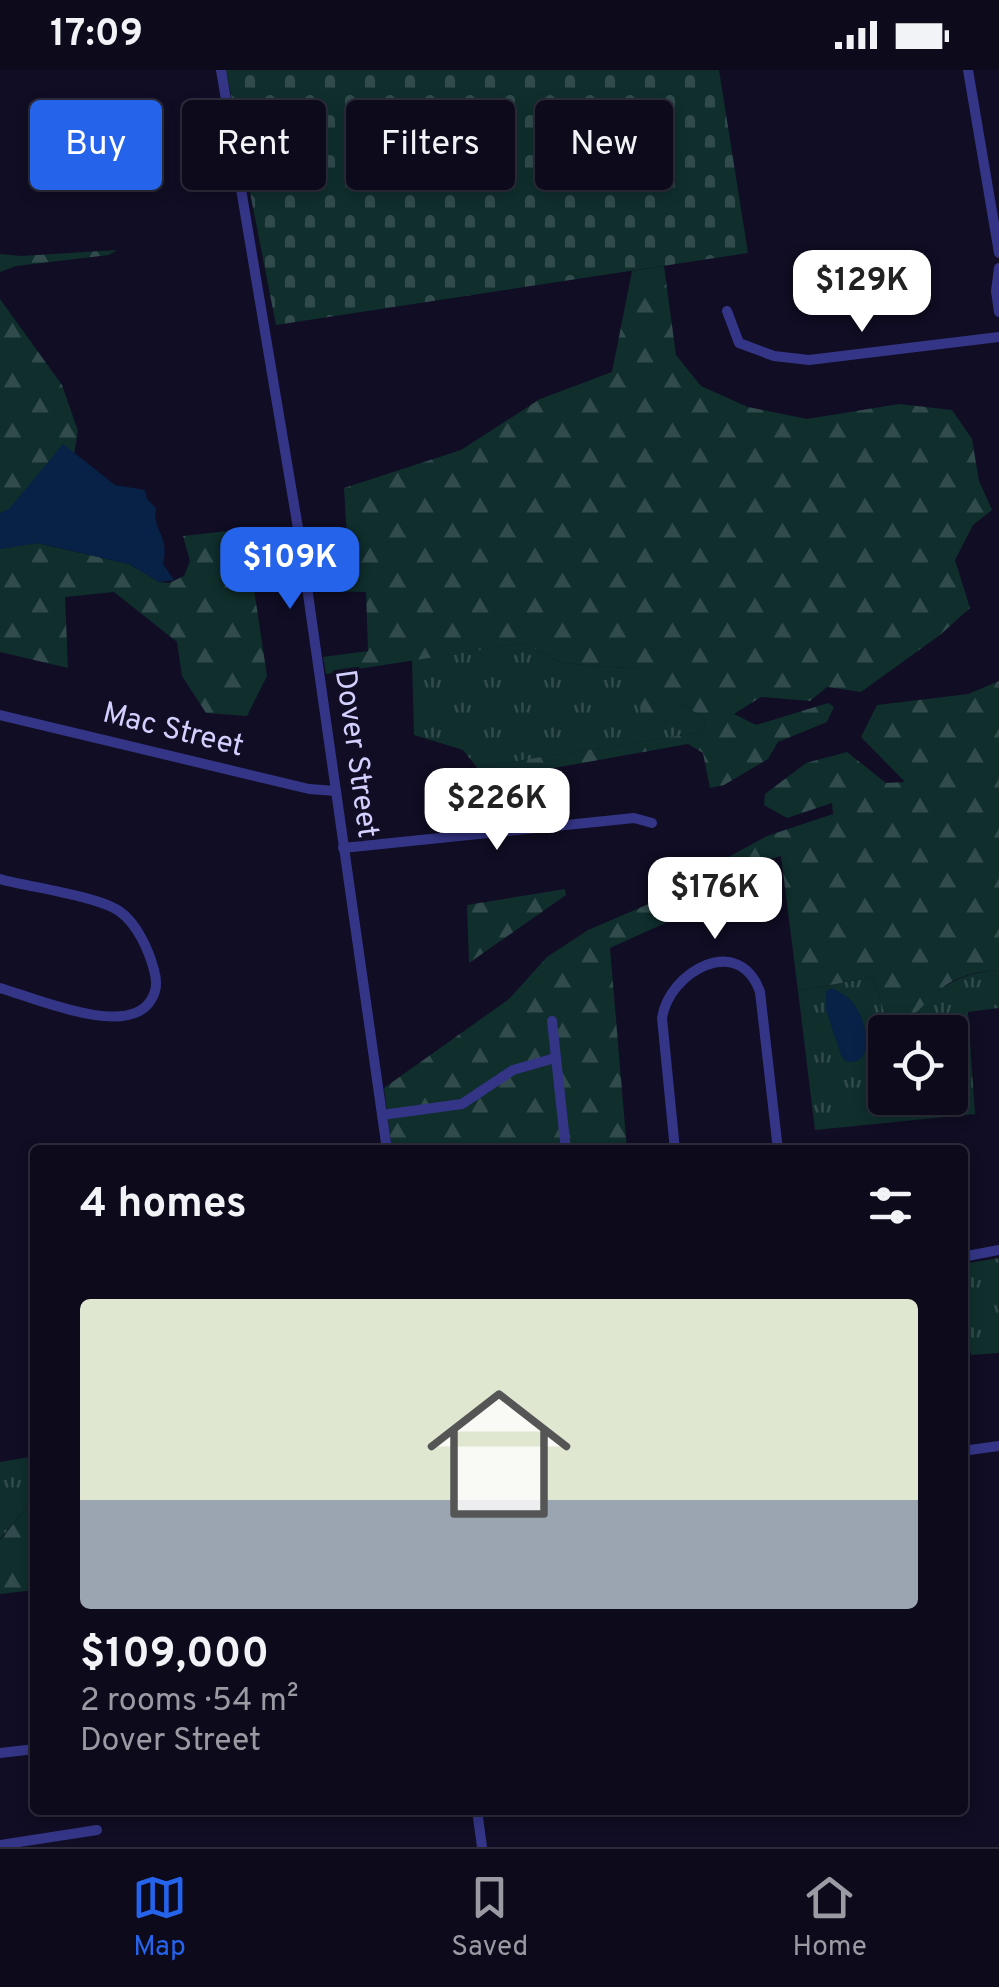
<!DOCTYPE html>
<html lang="en">
<head>
<meta charset="utf-8">
<style>
  body { margin:0; font-family:Overpass,sans-serif; background:#1a1828; color:#f1f3f6; height:100vh; display:flex; flex-direction:column; font-size:38px; white-space:nowrap }
  * { box-sizing:border-box; margin:0 }
  p { font-size:32px; color:#9a9aa3 }
  .icon { flex:none; width:55px; height:55px; fill:none; stroke:currentColor; stroke-width:2; stroke-linecap:round; stroke-linejoin:round }
  .map { position:relative; flex:1; overflow:hidden }
  .panel { position:absolute; left:30px; top:1075px; width:938px; height:670px; display:flex; flex-direction:column; background:#0c0a1b; border-radius:10px; box-shadow:0 5px 15px #0003,0 0 0 2px #2c2b3a }
  .panel>* { flex:none }
  .top-card { position:absolute; left:30px; top:30px; width:940px; height:90px; display:flex; gap:20px }
  .controls { position:absolute; left:868px; top:945px; display:grid; gap:20px }
  .controls a { display:grid; place-items:center; width:100px; height:100px; border-radius:10px; background:#0c0a1b; box-shadow:0 5px 15px #0003,0 0 0 2px #2c2b3a; font-size:50px }
  .price { position:absolute; translate:-50% -85px; padding:0 22px; border-radius:20px; background:#fff; color:#222; font-size:32px; line-height:65px; filter:drop-shadow(0 2px 5px #0008) }
  .price::after { content:''; position:absolute; left:50%; top:60px; width:30px; height:22px; margin-left:-15px; background:inherit; clip-path:polygon(0 0,100% 0,50% 100%) }
  .price.active { background:#2563eb; color:#fff }
  ul { padding:0; list-style:none }
  li { display:grid; align-content:center; gap:20px; height:530px; padding:0 50px }
  li span { display:grid; place-items:center; height:310px; border-radius:10px; color:#555 }
  li>.icon { margin-inline-start:auto }
  span .icon { width:180px; height:180px; fill:#fffc; stroke-width:1 }
  li b { font-size:42px }
  h2 { display:flex; justify-content:space-between; align-items:center; height:120px; padding:0 50px; font-size:42px }
  .pill { padding:0 35px; border-radius:10px; background:#0c0a1b; box-shadow:0 5px 15px #0003,0 0 0 2px #2c2b3a; font-size:35px; line-height:90px }
  .pill.active { background:#2563eb; color:#fff }
  .status { display:flex; justify-content:space-between; align-items:center; height:70px; padding:0 50px; background:#0c0a1b; direction:ltr }
  .status svg { height:28px; fill:currentColor }
  .tabs { display:flex; justify-content:space-around; align-items:center; height:140px; border-top:2px solid #2c2b3a; background:#0c0a1b; font-size:28px; color:#9a9aa3 }
  .tabs a { display:grid; justify-items:center; gap:5px }
  .tabs .active { color:#2563eb }
  .map>svg:first-child { display:block }
  .grass { fill:url(#grass-tufts) }
  .forest { fill:url(#forest-firs) }
  .cemetery { fill:url(#cemetery-stones) }
  .water { fill:#082247 }
  .lines { fill:none; stroke-linecap:round; stroke-linejoin:round }
  .minor { stroke:#343586; stroke-width:10 }
  .labels { text-anchor:middle; dominant-baseline:central; stroke-width:8; stroke-linejoin:round; paint-order:stroke }
  .street-label { font-size:30px; fill:#d3d0ff; stroke:#100d24 }
</style>
</head>
<body>
<div class="status"><b>17:09</b><svg viewBox="0 0 49 12"><path d="M0 12V9h3v3zM5 12V6h3v6zM10 12V3h3v9zM15 12V0h3v12zM26 1h20v11H26zM47 4h2v5h-2z"/></svg></div>
<div class="map">
<svg width="999" height="1777" viewBox="0 0 999 1777">
  <defs>
    <pattern id="grass-tufts" width="24" height="20" patternUnits="userSpaceOnUse" patternTransform="scale(2.5)"><rect width="24" height="20" fill="#0f2e2c"/><path d="M3 7l-1-3M5 7V3M7 7l1-3M15 17l-1-3M17 17v-4M19 17l1-3" fill="none" stroke="#314b4c"/></pattern>
    <pattern id="forest-firs" width="22" height="20" patternUnits="userSpaceOnUse" patternTransform="scale(2.5)"><rect width="22" height="20" fill="#0f2e2c"/><path d="M5 1l3.5 6h-7zM16 11l3.5 6h-7z" fill="#314b4c"/></pattern>
    <pattern id="cemetery-stones" width="16" height="16" patternUnits="userSpaceOnUse" patternTransform="scale(2.5)"><rect width="16" height="16" fill="#0f2e2c"/><path d="M2 7V4a2 2 0 0 1 4 0v3zM10 15v-3a2 2 0 0 1 4 0v3z" fill="#314b4c"/></pattern>
  </defs>
  <rect width="100%" height="100%" fill="#100d24"/>
  <!-- grass -->
  <g class="grass">
    <polygon points="524,573 562,593 639,599 664,653 683,634 706,650 703,662 485,696 487,710 463,680 414,665 412,590"/>
    <path d="M999,900V938L968,942L975,1044L815,1060L798,921L873,907L891,962H885V1028H950V962H893C929,928 946,904 999,900Z"/>
    <polygon points="999,1188 999,1283 971,1285 963,1230 963,1194"/>
    <polygon points="35,1386 35,1428 0,1469 0,1392"/>
  </g>
  <!-- forest -->
  <g class="forest">
    <polygon points="117,180 109,185 16,196 0,202 0,184 21,186"/>
    <polygon points="664,196 676,285 701,316 748,337 807,349 899,334 952,340 972,369 979,411 992,440 973,455 955,490 970,538 940,565 861,622 827,617 810,631 761,627 734,644 756,655 828,633 834,637 827,652 778,672 768,689 724,715 710,718 703,683 688,674 487,710 484,696 703,662 706,650 683,634 664,653 641,659 639,599 562,593 524,573 326,604 323,587 368,581 366,522 314,521 311,494 348,485 344,418 461,380 540,329 612,302 632,201"/>
    <polygon points="0,229 62,315 78,361 74,384 63,375 9,440 0,443"/>
    <polygon points="245,459 267,606 247,646 206,643 182,606 177,572 114,522 65,527 68,598 0,582 0,479 37,473 129,494 159,512 169,513 184,506 190,491 183,466"/>
    <path d="M999,611V900C931,905 937,934 891,962L873,907L798,921L781,786L738,798L716,830L610,878L627,1080H392L384,1018L509,929L547,887L588,860L672,824L719,792L767,766L833,744L832,733L787,748L764,735L765,724L806,693L847,682L886,713L905,712L861,667L877,635L968,624Z"/>
    <polygon points="565,819 566,825 469,893 467,835"/>
    <polygon points="35,1428 35,1520 0,1524 0,1470"/>
  </g>
  <!-- cemetery -->
  <polygon class="cemetery" points="226,0 719,0 748,183 276,255"/>
  <!-- water -->
  <g class="water">
    <path d="M63,374L115,415L145,420L147,429L156,438C152,461 170,465 163,494L174,510L159,512L129,494L38,473L0,479V443L9,439Z"/>
    <path d="M832,918C839,922 848,926 853,933C866,947 878,999 845,991L841,985L826,940V921Z"/>
  </g>
  <g class="lines">
    <!-- minor -->
    <g class="minor">
      <polyline points="221,0 302,482 387,1080"/>
      <polyline points="968,0 999,183"/>
      <polyline points="999,198 996,221 999,242"/>
      <polyline points="727,241 739,273 774,286 809,290 999,267"/>
      <polyline points="0,645 309,719 336,721"/>
      <polyline points="343,778 634,748 652,753"/>
      <path d="M0,809C29,817 97,826 119,841C137,853 149,881 154,900C157,910 157,921 151,930C128,969 35,928 0,918"/>
      <polyline points="552,951 566,1080"/>
      <polyline points="382,1045 462,1034 513,1000 555,988"/>
      <path d="M675,1080L662,948C669,902 739,862 760,922L778,1080"/>
      <polyline points="962,1187 999,1180"/>
      <polyline points="962,1381 999,1376"/>
      <polyline points="0,1683 35,1679"/>
      <polyline points="477,1740 482,1777"/>
      <polyline points="0,1775 97,1760"/>
    </g>
  </g>
  <g class="labels">
    <!-- street labels -->
    <g class="street-label">
      <text transform="translate(173 661) rotate(14)">Mac Street</text>
      <text transform="translate(355 684) rotate(82)">Dover Street</text>
    </g>
  </g>
</svg>
<div class="controls">
<a><svg class="icon" aria-label="locate" viewBox="0 0 24 24"><circle cx="12" cy="12" r="6"/><path d="M12 2v4M12 18v4M2 12h4M18 12h4"/></svg></a>
</div>
<b class="price" style="left:862px;top:265px">$129K</b>
<b class="price active" style="left:290px;top:542px">$109K</b>
<b class="price" style="left:497px;top:783px">$226K</b>
<b class="price" style="left:715px;top:872px">$176K</b>
<div class="top-card">
<a class="pill active">Buy</a>
<a class="pill">Rent</a>
<a class="pill">Filters</a>
<a class="pill">New</a>
</div>
<section class="panel">
<h2>4 homes<svg class="icon" aria-label="filters" viewBox="0 0 24 24"><path d="M4 7h16M4 17h16"/><circle cx="9" cy="7" r="2"/><circle cx="15" cy="17" r="2"/></svg></h2>
<ul>
<li><span style="background:linear-gradient(#dfe7d0 65%,#9aa5b1 0)"><svg class="icon" aria-label="home" viewBox="0 0 24 24"><path d="M3 11l9-7 9 7M6 9v11h12V9"/></svg></span><div><b>$109,000</b><p>2 rooms · 54 m²</p><p>Dover Street</p></div></li>
</ul>
</section>
</div>
<nav class="tabs">
<a class="active"><svg class="icon" aria-label="map" viewBox="0 0 24 24"><path d="M3 6l6-2 6 2 6-2v14l-6 2-6-2-6 2zM9 4v14M15 6v14"/></svg>Map</a>
<a><svg class="icon" aria-label="saved" viewBox="0 0 24 24"><path d="M7 4h10v16l-5-4-5 4z"/></svg>Saved</a>
<a><svg class="icon" aria-label="home" viewBox="0 0 24 24"><path d="M3 11l9-7 9 7M6 9v11h12V9"/></svg>Home</a>
</nav>
</body>
</html>
